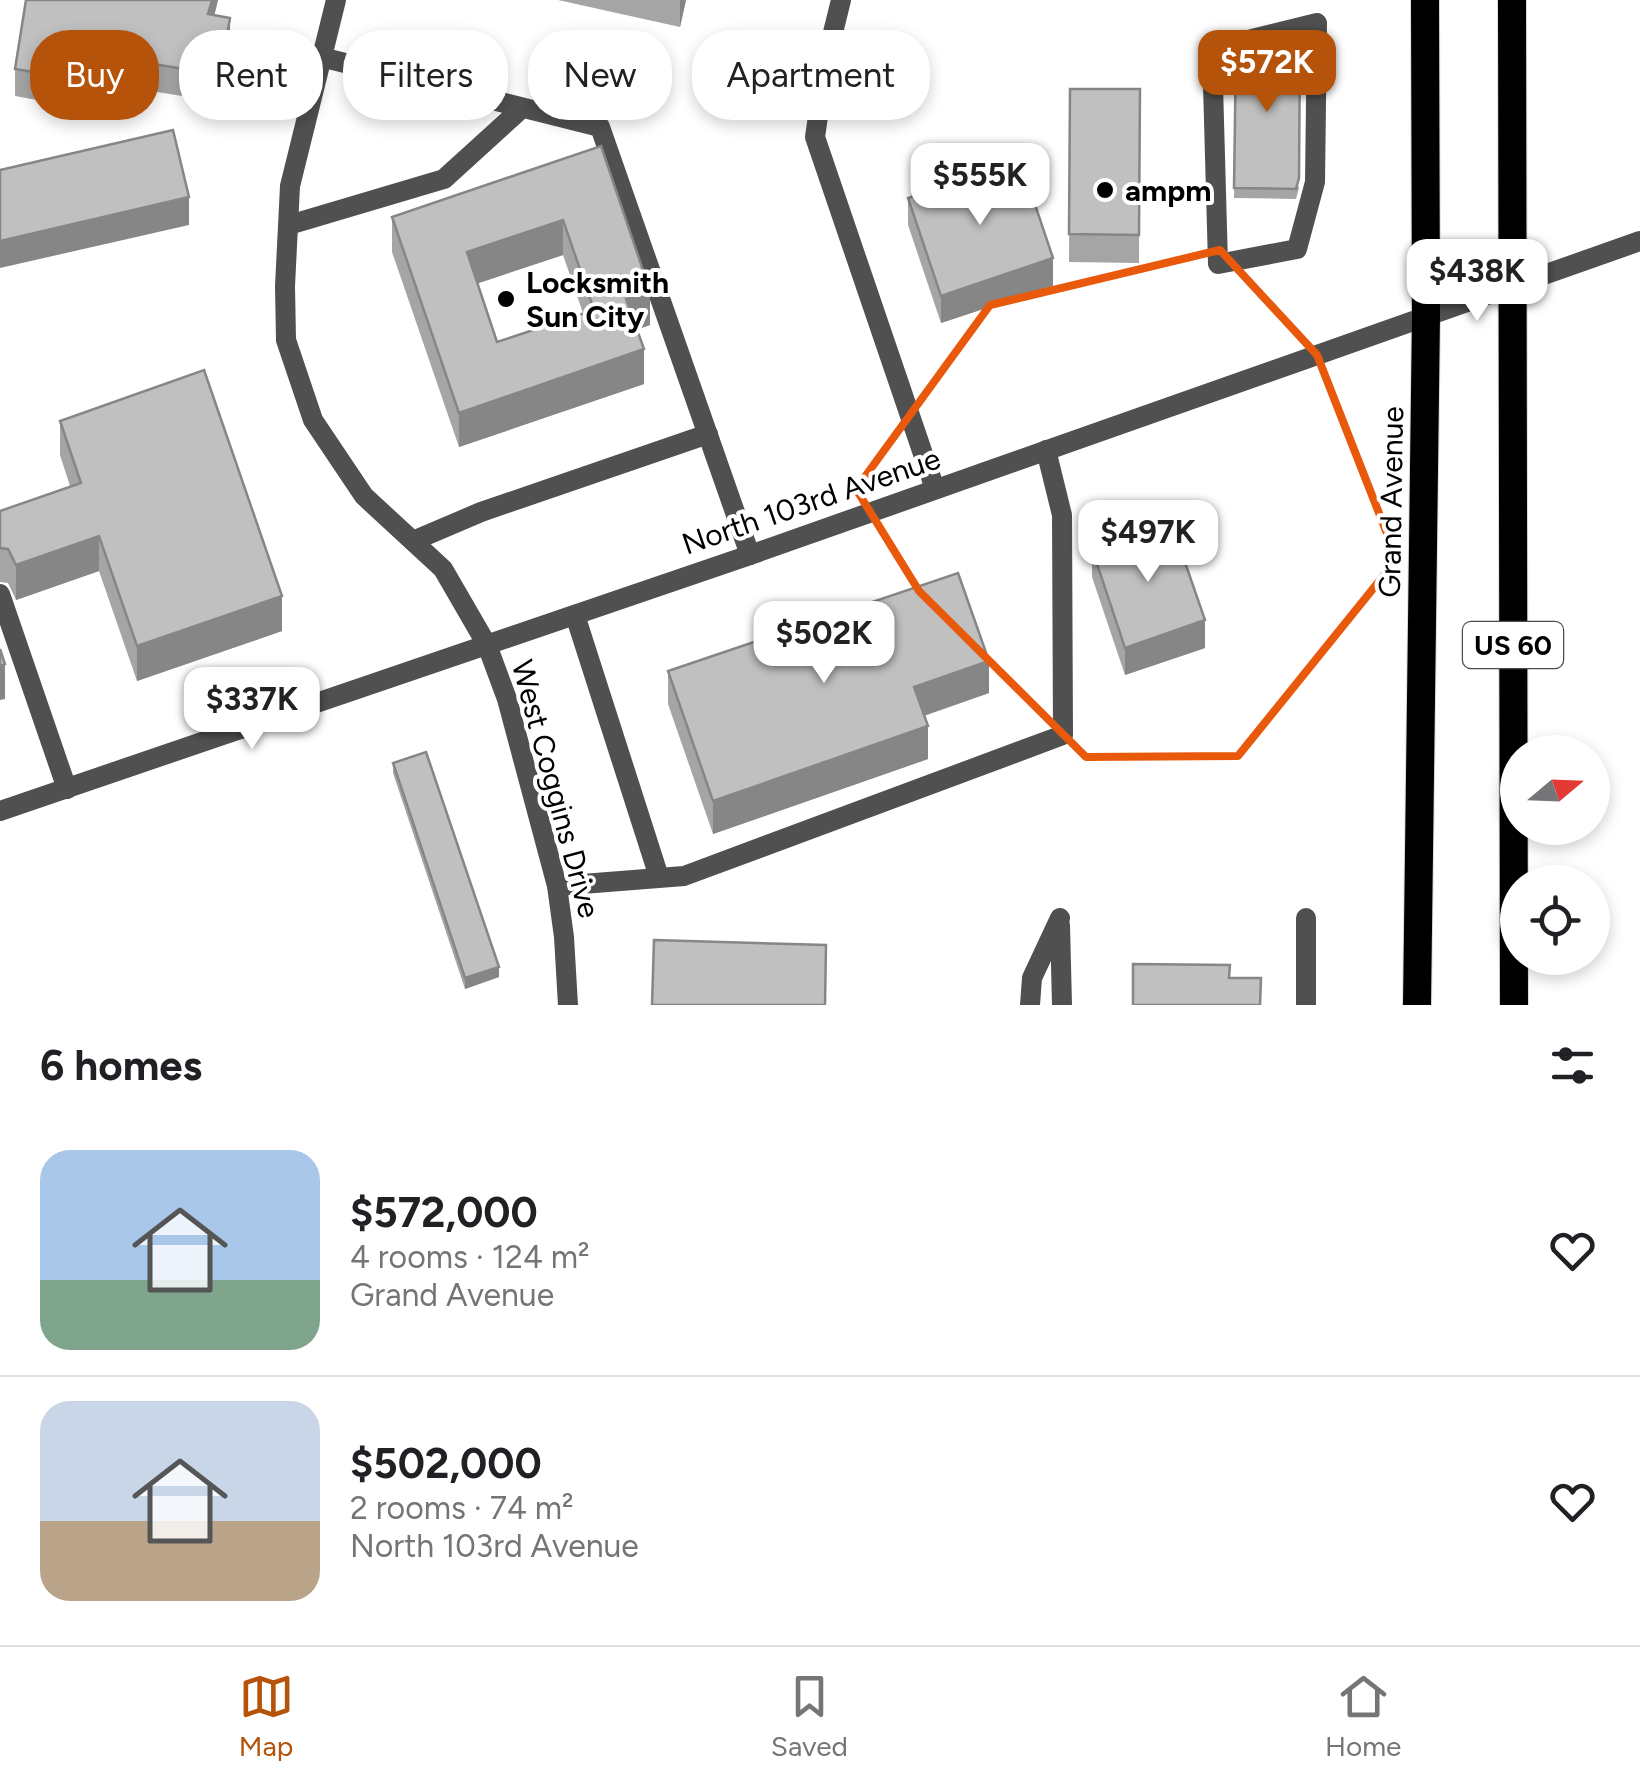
<!DOCTYPE html>
<html lang="en">
<head>
<meta charset="utf-8">
<style>
  body { margin:0; font-family:Figtree,sans-serif; background:#f2f2f2; color:#202124; height:100vh; display:flex; flex-direction:column; font-size:38px; white-space:nowrap }
  * { box-sizing:border-box; margin:0 }
  p { font-size:32px; color:#757577 }
  .icon { flex:none; width:55px; height:55px; fill:none; stroke:currentColor; stroke-width:2; stroke-linecap:round; stroke-linejoin:round }
  .map { position:relative; height:1005px; overflow:hidden }
  .details { display:flex; flex-direction:column; background:#fff; flex:1 }
  .details>* { flex:none }
  .hud { position:absolute; left:30px; top:30px; width:1000px; height:90px; display:flex; gap:20px }
  .needle { width:65px; rotate:71deg }
  .tools { position:absolute; left:1500px; top:735px; display:grid; gap:20px }
  .tools a { display:grid; place-items:center; width:110px; height:110px; border-radius:50%; background:#fff; box-shadow:0 5px 15px #0003; font-size:50px }
  .price { position:absolute; translate:-50% -85px; padding:0 22px; border-radius:20px; background:#fff; color:#222; font-size:32px; line-height:65px; filter:drop-shadow(0 2px 5px #0008) }
  .price::after { content:''; position:absolute; left:50%; top:60px; width:30px; height:22px; margin-left:-15px; background:inherit; clip-path:polygon(0 0,100% 0,50% 100%) }
  .price.selected { background:#b45309; color:#fff }
  ul { padding:0; list-style:none }
  li { display:flex; align-items:center; gap:30px; height:250px; padding:0 40px }
  li+li { border-top:2px solid #e0e0e0 }
  li span { display:grid; place-items:center; flex:none; width:280px; height:200px; border-radius:30px; color:#555 }
  li>.icon { margin-inline-start:auto }
  span .icon { width:120px; height:120px; fill:#fffc; stroke-width:1 }
  li b { font-size:42px }
  h2 { display:flex; justify-content:space-between; align-items:center; height:120px; padding:0 40px; font-size:42px }
  .tag { padding:0 35px; border-radius:40px; background:#fff; box-shadow:0 5px 15px #0003; font-size:35px; line-height:90px }
  .tag.selected { background:#b45309; color:#fff }
  .menu { display:flex; justify-content:space-around; align-items:center; height:140px; border-top:2px solid #e0e0e0; background:#fff; font-size:28px; color:#757577 }
  .menu a { display:grid; justify-items:center; gap:5px }
  .menu .selected { color:#b45309 }
  .map>svg:first-child { display:block }
  .lines { fill:none; stroke-linecap:round; stroke-linejoin:round }
  .trunk-casing { stroke:#dbdbdb; stroke-width:30 }
  .service { stroke:#505050; stroke-width:20 }
  .minor { stroke:#505050; stroke-width:20 }
  .tertiary { stroke:#505050; stroke-width:20 }
  .trunk { stroke:#000; stroke-width:28 }
  .wall { fill:#a5a5a5; fill-rule:evenodd }
  .shaded-wall { fill:#868686 }
  .building { fill:#c0c0c0; stroke:#868686; stroke-width:2.5; fill-rule:evenodd }
  .marked { fill:none; stroke:#e8590c; stroke-width:8; stroke-linejoin:round }
  .poi-dot { fill:#000; stroke:#fff; stroke-width:4 }
  .labels { text-anchor:middle; dominant-baseline:central; stroke-width:8; stroke-linejoin:round; paint-order:stroke }
  .shield { fill:#fff; stroke:#4c4c4c; stroke-width:2.5 }
  .shield-label { font-size:28px; font-weight:bold; fill:#000 }
  .poi-label { font-size:30px; font-weight:bold; fill:#000; stroke:#fff; text-anchor:start }
  .street-label { font-size:30px; fill:#000; stroke:#fff }
</style>
</head>
<body>
<div class="map">
<svg width="1640" height="1005" viewBox="0 0 1640 1005">
  <rect width="100%" height="100%" fill="#fff"/>
  <g class="lines">
    <defs>
      <g id="trunk">
        <polyline points="1512,0 1514,1005"/>
        <polyline points="1417,1005 1426,316 1425,0"/>
      </g>
    </defs>
    <!-- trunk casing -->
    <use href="#trunk" class="trunk-casing"/>
    <!-- service -->
    <g class="service">
      <polyline points="841,0 826,61 815,137 935,489"/>
      <polygon points="1317,23 1315,182 1297,249 1218,264 1212,49"/>
      <polyline points="321,57 600,127 750,555"/>
      <polyline points="289,225 444,179 522,108"/>
      <polyline points="413,541 481,512 708,434"/>
      <polyline points="0,594 67,789"/>
      <polyline points="575,615 659,877"/>
      <polyline points="557,886 684,876 1063,735 1062,515 1046,450"/>
      <polyline points="1060,925 1062,1005"/>
      <polyline points="1030,1005 1032,978 1060,918"/>
      <polyline points="1306,1005 1306,918"/>
    </g>
    <!-- minor -->
    <polyline class="minor" points="336,0 290,186 285,286 286,340 313,420 364,496 443,569 487,645 507,699 557,886 564,937 568,1005"/>
    <!-- tertiary -->
    <polyline class="tertiary" points="0,811 750,555 1640,241"/>
    <!-- trunk -->
    <use href="#trunk" class="trunk"/>
  </g>
  <!-- wall -->
  <g class="wall">
    <polygon points="26,0 218,0 214,15 230,45 220,102 75,79 70,106 15,96 15,69"/>
    <polygon points="558,0 686,0 680,27"/>
    <polygon points="1236,47 1299,188 1296,199 1234,198"/>
    <polygon points="1070,89 1140,89 1139,263 1069,262"/>
    <path d="M601,146L650,325L637,330L644,384L459,447L392,252V217ZM563,255L583,313L497,342L477,283Z"/>
    <polygon points="908,198 1053,286 941,323 908,225"/>
    <polygon points="60,421 282,631 137,681 99,571 16,600 8,583 0,582 0,511 70,486 60,455"/>
    <polygon points="1092,549 1205,648 1125,675 1092,577"/>
    <polygon points="668,671 989,693 924,716 928,759 713,834 668,704"/>
    <polygon points="393,763 499,977 465,989 393,773"/>
  </g>
  <!-- shaded-wall -->
  <g class="shaded-wall">
    <polygon points="212,0 218,0 208,42 208,14"/>
    <polygon points="680,0 686,0 680,27"/>
    <polygon points="230,18 230,45 220,102 220,75"/>
    <polygon points="75,51 75,79 70,106 70,78"/>
    <polygon points="189,197 189,225 0,268 0,241"/>
    <polygon points="563,220 563,255 467,287 467,252"/>
    <polygon points="1053,258 1053,286 941,323 941,296"/>
    <polygon points="650,291 650,325 626,333 626,299"/>
    <polygon points="644,349 644,384 459,447 459,413"/>
    <polygon points="99,536 99,571 16,600 16,565"/>
    <polygon points="282,596 282,631 137,681 137,646"/>
    <polygon points="1205,620 1205,648 1125,675 1125,648"/>
    <polygon points="989,661 989,693 914,719 914,687"/>
    <polygon points="5,664 5,699 0,700 0,666"/>
    <polygon points="928,726 928,759 713,834 713,801"/>
    <polygon points="499,967 499,977 465,989 465,978"/>
  </g>
  <!-- building -->
  <g class="building">
    <polygon points="26,0 212,0 208,14 230,18 220,75 75,51 70,78 15,69"/>
    <polygon points="1265,40 1300,40 1299,178 1296,189 1234,188 1236,47"/>
    <polygon points="1070,89 1140,89 1139,235 1069,234"/>
    <polygon points="173,130 189,197 0,241 0,170"/>
    <path d="M601,146L650,291L626,299L644,349L459,413L392,217ZM563,220L594,310L497,342L467,252Z"/>
    <polygon points="1020,160 1053,258 941,296 908,198"/>
    <polygon points="204,370 282,596 137,646 99,536 16,565 8,549 0,548 0,511 81,483 60,421"/>
    <polygon points="1171,522 1205,620 1125,648 1092,549"/>
    <polygon points="958,573 989,661 914,687 928,726 713,801 668,671"/>
    <polygon points="0,649 5,664 0,666"/>
    <polygon points="426,752 499,967 465,978 393,763"/>
    <polygon points="654,940 826,945 825,1005 652,1005"/>
    <polygon points="1133,964 1230,965 1229,978 1261,978 1260,1005 1133,1005"/>
  </g>
  <!-- marked area -->
  <path class="marked" d="M1220,250L1317,355L1397,559L1238,756L1086,757L919,591L856,489L990,305Z"/>
  <!-- markers -->
  <g class="poi-dot">
    <circle cx="1105" cy="190" r="10"/>
    <circle cx="506" cy="299" r="10"/>
  </g>
  <g class="labels">
    <!-- shield labels -->
    <rect class="shield" x="1463" y="622" width="100" height="46" rx="8"/>
    <g class="shield-label">
      <text x="1513" y="645">US 60</text>
    </g>
    <!-- poi labels -->
    <g class="poi-label">
      <text x="1125" y="190">ampm</text>
      <text x="526" y="282">Locksmith<tspan x="526" dy="34">Sun City</tspan></text>
    </g>
    <!-- street labels -->
    <g class="street-label">
      <text transform="translate(811 501) rotate(-19)">North 103rd Avenue</text>
      <text transform="translate(1391 502) rotate(-89)">Grand Avenue</text>
      <text transform="translate(556 789) rotate(75)">West Coggins Drive</text>
    </g>
  </g>
</svg>
<div class="tools">
<a><svg class="needle" viewBox="-14 -14 28 28"><path d="M0-13l5 13h-10z" fill="#e53935"/><path d="M0 13l5-13h-10z" fill="#757577"/></svg></a>
<a><svg class="icon" aria-label="locate" viewBox="0 0 24 24"><circle cx="12" cy="12" r="6"/><path d="M12 2v4M12 18v4M2 12h4M18 12h4"/></svg></a>
</div>
<b class="price selected" style="left:1267px;top:115px">$572K</b>
<b class="price" style="left:980px;top:228px">$555K</b>
<b class="price" style="left:1477px;top:324px">$438K</b>
<b class="price" style="left:1148px;top:585px">$497K</b>
<b class="price" style="left:824px;top:686px">$502K</b>
<b class="price" style="left:252px;top:752px">$337K</b>
<div class="hud">
<a class="tag selected">Buy</a>
<a class="tag">Rent</a>
<a class="tag">Filters</a>
<a class="tag">New</a>
<a class="tag">Apartment</a>
</div>
</div>
<section class="details">
<h2>6 homes<svg class="icon" aria-label="filters" viewBox="0 0 24 24"><path d="M4 7h16M4 17h16"/><circle cx="9" cy="7" r="2"/><circle cx="15" cy="17" r="2"/></svg></h2>
<ul>
<li><span style="background:linear-gradient(#a9c7e8 65%,#7fa58c 0)"><svg class="icon" aria-label="home" viewBox="0 0 24 24"><path d="M3 11l9-7 9 7M6 9v11h12V9"/></svg></span><div><b>$572,000</b><p>4 rooms · 124 m²</p><p>Grand Avenue</p></div><svg class="icon" aria-label="heart" viewBox="0 0 24 24"><path d="M12 20l-8-8c-3-5 5-10 8-4 3-6 11-1 8 4z"/></svg></li>
<li><span style="background:linear-gradient(#c9d6e8 60%,#b9a48a 0)"><svg class="icon" aria-label="home" viewBox="0 0 24 24"><path d="M3 11l9-7 9 7M6 9v11h12V9"/></svg></span><div><b>$502,000</b><p>2 rooms · 74 m²</p><p>North 103rd Avenue</p></div><svg class="icon" aria-label="heart" viewBox="0 0 24 24"><path d="M12 20l-8-8c-3-5 5-10 8-4 3-6 11-1 8 4z"/></svg></li>
</ul>
</section>
<nav class="menu">
<a class="selected"><svg class="icon" aria-label="map" viewBox="0 0 24 24"><path d="M3 6l6-2 6 2 6-2v14l-6 2-6-2-6 2zM9 4v14M15 6v14"/></svg>Map</a>
<a><svg class="icon" aria-label="saved" viewBox="0 0 24 24"><path d="M7 4h10v16l-5-4-5 4z"/></svg>Saved</a>
<a><svg class="icon" aria-label="home" viewBox="0 0 24 24"><path d="M3 11l9-7 9 7M6 9v11h12V9"/></svg>Home</a>
</nav>
</body>
</html>
